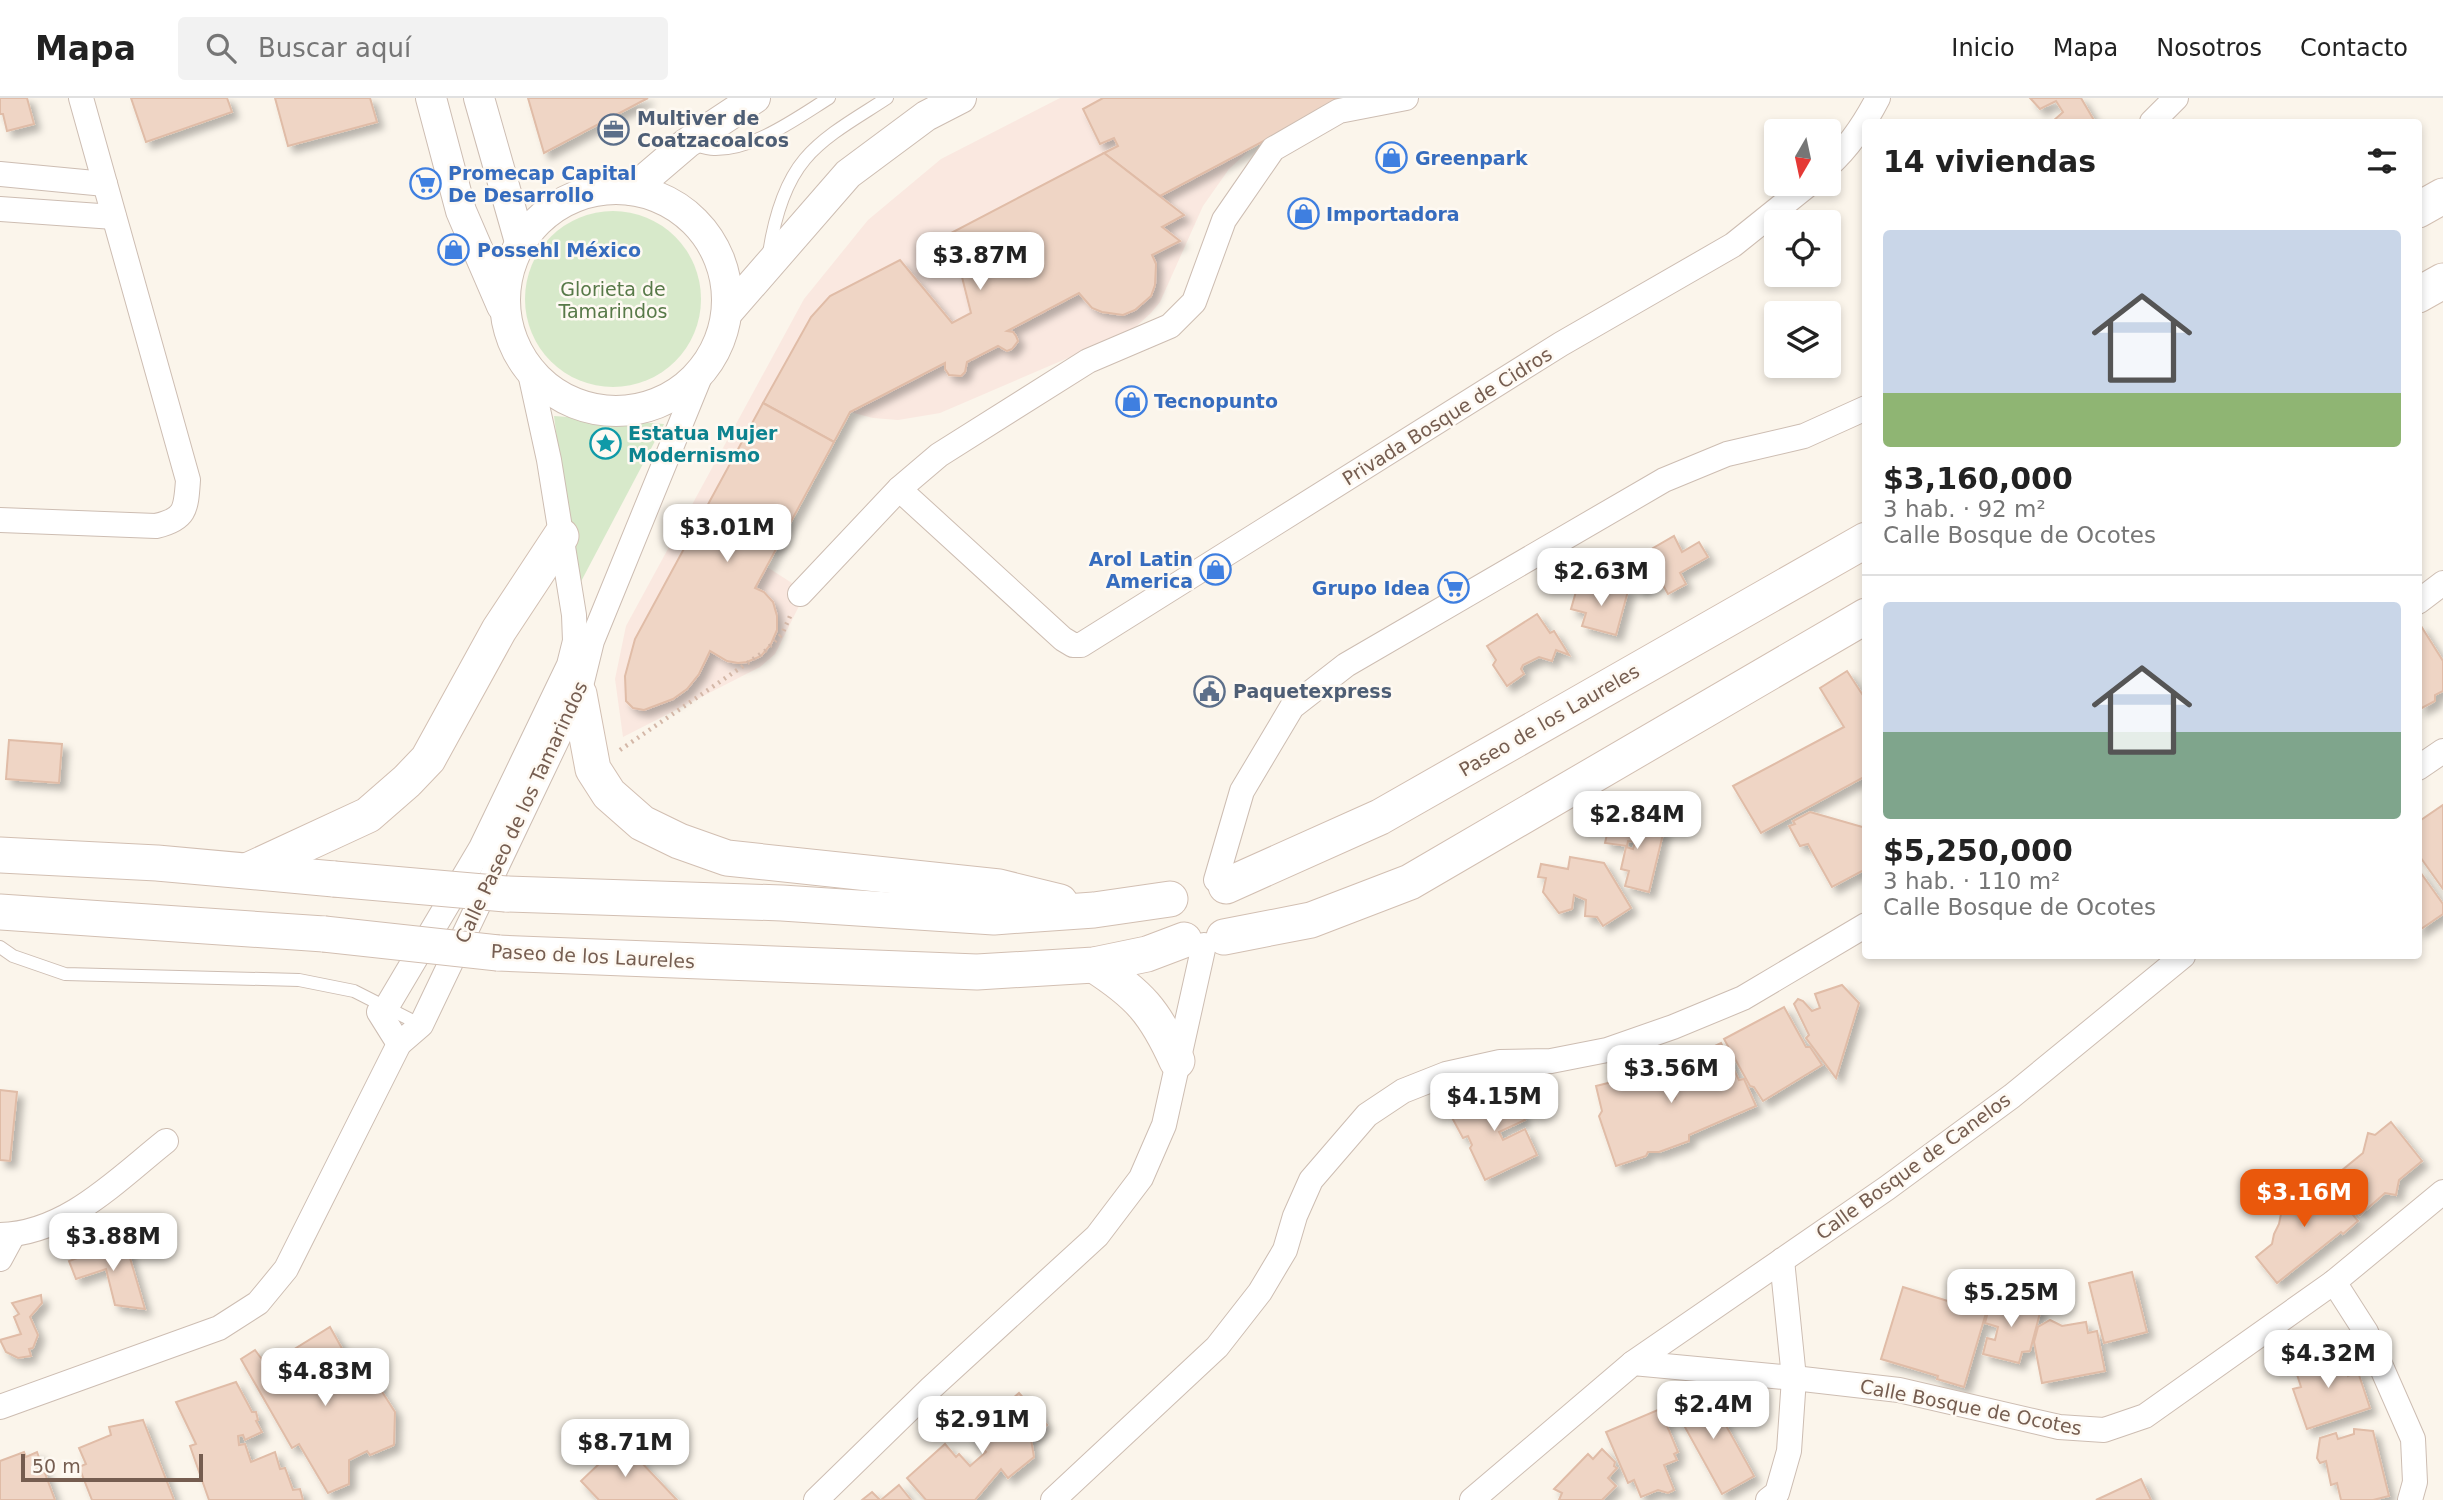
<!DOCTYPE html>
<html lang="es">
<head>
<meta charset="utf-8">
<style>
  body { margin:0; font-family:"DejaVu Sans",sans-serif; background:#f2f2f2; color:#222; height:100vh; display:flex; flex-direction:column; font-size:26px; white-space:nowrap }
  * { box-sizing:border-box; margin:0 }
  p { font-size:23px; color:#767676 }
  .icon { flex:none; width:38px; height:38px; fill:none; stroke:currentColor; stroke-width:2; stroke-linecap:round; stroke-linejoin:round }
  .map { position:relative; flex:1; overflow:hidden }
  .details { position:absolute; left:1862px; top:21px; width:560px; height:840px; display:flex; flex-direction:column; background:#fff; border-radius:7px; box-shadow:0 4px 10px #0003 }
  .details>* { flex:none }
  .needle { width:46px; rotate:189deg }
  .buttons { position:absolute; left:1764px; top:21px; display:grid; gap:14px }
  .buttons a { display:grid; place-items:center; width:77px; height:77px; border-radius:7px; background:#fff; box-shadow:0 4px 10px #0003; font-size:35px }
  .scale { position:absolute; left:21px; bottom:18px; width:182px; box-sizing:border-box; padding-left:7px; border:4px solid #755d50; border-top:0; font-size:19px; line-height:24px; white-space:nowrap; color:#755d50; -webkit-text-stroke:5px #fef9f2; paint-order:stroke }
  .price { position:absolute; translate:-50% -60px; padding:0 16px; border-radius:14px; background:#fff; color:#222; font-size:23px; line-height:46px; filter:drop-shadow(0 2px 4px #0008) }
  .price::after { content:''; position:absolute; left:50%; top:42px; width:21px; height:16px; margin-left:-10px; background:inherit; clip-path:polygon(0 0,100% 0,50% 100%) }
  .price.current { background:#ea580c; color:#fff }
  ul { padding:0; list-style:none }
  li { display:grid; align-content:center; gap:14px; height:371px; padding:0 21px }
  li+li { border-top:2px solid #e0e0e0 }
  li span { display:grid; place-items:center; height:217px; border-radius:7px; color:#555 }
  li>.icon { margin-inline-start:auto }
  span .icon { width:126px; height:126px; fill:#fffc; stroke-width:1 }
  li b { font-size:30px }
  h2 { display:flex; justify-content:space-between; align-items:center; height:84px; padding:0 21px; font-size:30px }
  header { display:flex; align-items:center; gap:42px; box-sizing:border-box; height:98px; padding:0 35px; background:#fff; border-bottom:2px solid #e0e0e0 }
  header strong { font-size:33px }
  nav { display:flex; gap:38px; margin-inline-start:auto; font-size:24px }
  .search { width:490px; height:63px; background:#f2f2f2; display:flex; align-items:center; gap:18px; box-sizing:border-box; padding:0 24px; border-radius:7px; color:#767676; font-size:26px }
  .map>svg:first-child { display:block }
  .commercial { fill:#fae8e0 }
  .green { fill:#d7e9ca }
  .building { fill:#efd5c5; stroke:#e0bca7; stroke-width:2; filter:url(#shadow) }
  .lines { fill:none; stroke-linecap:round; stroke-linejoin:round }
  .service-casing { stroke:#cdbdb2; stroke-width:14 }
  .minor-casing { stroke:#cdbdb2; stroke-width:26 }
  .tertiary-casing { stroke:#cdbdb2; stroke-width:32 }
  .secondary-casing { stroke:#d2bfb2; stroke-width:37 }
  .path { stroke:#d4b8a8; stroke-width:4.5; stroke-dasharray:2 5; stroke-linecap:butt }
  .service { stroke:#fff; stroke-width:12 }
  .minor { stroke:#fff; stroke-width:24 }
  .tertiary { stroke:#fff; stroke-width:30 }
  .secondary { stroke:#fff; stroke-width:35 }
  .secondary-bridge-casing { stroke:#d2bfb2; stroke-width:37; stroke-linecap:butt }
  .secondary-bridge { stroke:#fff; stroke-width:35 }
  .labels { text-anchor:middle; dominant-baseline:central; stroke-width:5; stroke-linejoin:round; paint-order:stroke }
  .service-label { font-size:19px; font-weight:bold; fill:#4e5e75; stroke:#fef9f2; text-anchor:start }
  .shop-label { font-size:19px; font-weight:bold; fill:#366cbe; stroke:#fef9f2; text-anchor:start }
  .park-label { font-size:19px; fill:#577948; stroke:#fef9f2 }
  .street-label { font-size:19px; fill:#755d50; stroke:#fef9f2 }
  .culture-label { font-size:19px; font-weight:bold; fill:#0d838f; stroke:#fef9f2; text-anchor:start }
</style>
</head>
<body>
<header>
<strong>Mapa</strong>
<div class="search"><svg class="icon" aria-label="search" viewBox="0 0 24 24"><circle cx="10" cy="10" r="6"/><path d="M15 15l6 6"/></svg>Buscar aquí</div>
<nav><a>Inicio</a><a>Mapa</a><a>Nosotros</a><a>Contacto</a></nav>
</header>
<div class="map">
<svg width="2443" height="1402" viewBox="0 0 2443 1402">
  <defs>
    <filter id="shadow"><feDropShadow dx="6" dy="6" stdDeviation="3.5" flood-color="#0004"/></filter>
  </defs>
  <rect width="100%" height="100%" fill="#fbf5eb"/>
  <!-- commercial -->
  <polygon class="commercial" points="1060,0 1354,0 1327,9 1254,48 1229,71 1203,108 1160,204 1151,215 1131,233 940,315 898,322 873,320 850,314 767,469 806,494 775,556 760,569 623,639 615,581 626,528 804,201 868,122 941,61"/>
  <!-- green -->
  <g class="green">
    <circle cx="613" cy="201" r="88"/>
    <polygon points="554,318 664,326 576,493"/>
  </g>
  <!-- building -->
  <g class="building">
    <polygon points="0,0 27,0 34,26 7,33 3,16 0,16"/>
    <polygon points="131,0 227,0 232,14 146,44"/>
    <polygon points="275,0 370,0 377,24 288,48"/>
    <polygon points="528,0 648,0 544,55"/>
    <polygon points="1103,0 1345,0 1160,98 1104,55 1118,48 1114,40 1100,46 1083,11"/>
    <polygon points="2030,0 2081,0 2095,24 2052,24 2063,14 2056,3 2040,11"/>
    <polygon points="1104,55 1184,117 1162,129 1180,143 1152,157 1156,166 1155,187 1151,198 1135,212 1123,217 1102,214 1092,210 1079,195 1007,233 1013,234 1016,238 1018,243 1012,251 1007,253 998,248 967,264 965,274 961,278 949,277 945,271 945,265 850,314 834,344 763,305 811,219 830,198 900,162 952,225 971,215 951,135"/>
    <polygon points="763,305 834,344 755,490 764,494 773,504 777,518 777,532 771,546 761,558 747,564 738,565 727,563 710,553 699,576 687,591 673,601 644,612 633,610 626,603 625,578 635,541"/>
    <polygon points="1674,438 1682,454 1699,444 1708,459 1680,475 1686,486 1668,496 1659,480 1640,491 1630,472 1645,464 1641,457"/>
    <polygon points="1603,486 1628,493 1616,537 1582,528 1586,515 1571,511 1577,490 1600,496"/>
    <polygon points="1537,516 1550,535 1554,533 1569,557 1556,552 1552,563 1539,559 1523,567 1521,571 1524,576 1507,588 1493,567 1496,562 1487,548"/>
    <polygon points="2421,528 2443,563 2443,593 2435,597 2435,603 2420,611 2418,529"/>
    <polygon points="1847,573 1866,602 1866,678 1761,735 1733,688 1844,629 1820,590"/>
    <polygon points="9,642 62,646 59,685 6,681"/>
    <polygon points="2443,707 2443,791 2418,756 2418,724"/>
    <polygon points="1810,714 1866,730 1866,771 1832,789 1808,746 1800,748 1789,728 1795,726 1793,723"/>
    <polygon points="1611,719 1664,732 1649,794 1625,788 1629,773 1621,771 1626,749 1633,751 1635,744 1628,743 1627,748 1605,745"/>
    <polygon points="1570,759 1604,765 1631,810 1603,828 1597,819 1585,818 1586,802 1574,797 1572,811 1559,815 1543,794 1546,780 1538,779 1541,766 1568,771"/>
    <polygon points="2418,771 2443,806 2443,816 2418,833"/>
    <polygon points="1842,887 1859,905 1836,980 1806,940 1809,937 1794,906 1798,901 1803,903 1812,913 1820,910 1815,896"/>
    <polygon points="1784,909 1806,949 1810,949 1822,967 1763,1003 1754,989 1750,988 1724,941"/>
    <polygon points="1721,945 1739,982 1744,981 1756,1008 1689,1037 1689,1043 1659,1054 1648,1054 1646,1058 1616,1068 1599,1018 1602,1013 1596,988 1664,971 1671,1002 1675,1001 1678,987 1680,986 1672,968"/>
    <polygon points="1508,988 1525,1022 1499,1034 1503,1042 1525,1031 1537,1057 1485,1082 1470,1050 1472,1047 1468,1038 1463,1040 1450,1016"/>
    <polygon points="0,992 17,994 10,1063 0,1062"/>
    <polygon points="2391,1024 2422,1063 2399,1082 2396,1097 2385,1095 2360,1117 2330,1082 2363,1055 2368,1035 2375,1037"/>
    <polygon points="2288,1086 2322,1087 2322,1099 2330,1109 2340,1101 2358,1123 2343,1136 2341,1134 2277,1185 2256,1159 2272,1146 2274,1136 2279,1126 2283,1106 2287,1101 2292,1101 2291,1097 2288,1097"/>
    <polygon points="125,1143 145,1211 115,1207 106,1171 76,1181 69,1163"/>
    <polygon points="2132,1174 2147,1234 2104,1245 2089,1185"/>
    <polygon points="1903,1189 1986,1215 1964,1289 1937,1281 1938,1278 1881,1261"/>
    <polygon points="41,1197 42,1205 30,1219 38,1237 33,1250 29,1251 31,1258 18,1260 6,1254 0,1242 21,1236 14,1219 19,1216 12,1205"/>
    <polygon points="1996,1199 2041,1211 2030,1253 2022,1254 2019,1265 1983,1256 1987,1240 1995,1242 1998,1229 1985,1225 1990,1206 1994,1208"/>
    <polygon points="2050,1222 2062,1228 2086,1224 2088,1235 2097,1233 2105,1273 2042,1285 2034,1244 2038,1229"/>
    <polygon points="330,1229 345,1256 311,1278 320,1293 365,1267 395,1314 394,1347 370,1357 367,1353 349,1362 349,1386 328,1395 299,1346 292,1350 241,1261 255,1252 267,1268"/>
    <polygon points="2339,1251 2348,1278 2358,1274 2370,1310 2307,1331 2293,1291 2301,1289 2294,1267"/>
    <polygon points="236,1284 252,1314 256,1314 258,1322 256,1323 262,1334 245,1342 243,1337 238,1338 239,1347 245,1346 251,1364 275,1354 280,1371 285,1370 293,1392 300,1391 303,1402 209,1402 190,1348 196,1346 176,1304"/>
    <polygon points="1019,1295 1047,1327 1031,1341 1034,1359 1008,1380 1001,1371 975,1402 926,1402 907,1380 945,1346 956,1359 959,1356 970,1368 986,1354 971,1337"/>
    <polygon points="1708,1295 1754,1378 1722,1396 1671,1304"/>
    <polygon points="1660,1311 1678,1354 1674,1356 1677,1362 1664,1367 1674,1392 1668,1395 1658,1392 1641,1399 1634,1382 1628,1385 1606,1334"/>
    <polygon points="143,1322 174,1402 92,1402 79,1369 86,1366 79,1350 111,1337 109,1329"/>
    <polygon points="2354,1331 2373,1333 2389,1398 2373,1402 2341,1402 2337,1385 2331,1387 2326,1363 2320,1365 2317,1360 2320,1340 2336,1335 2338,1341 2354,1336"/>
    <polygon points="622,1344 677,1402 599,1402 581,1383"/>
    <polygon points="1602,1351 1615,1364 1614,1368 1617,1370 1608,1380 1616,1388 1602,1402 1559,1402 1562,1395 1554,1391 1588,1356 1593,1361"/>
    <polygon points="24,1354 26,1359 37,1354 55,1402 0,1402 0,1363"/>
    <polygon points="2141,1381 2151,1402 2096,1402"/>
    <polygon points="899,1387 911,1402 881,1402"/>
    <polygon points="872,1394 880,1402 862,1402"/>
  </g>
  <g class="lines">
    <defs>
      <g id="service">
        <path d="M692,46C699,48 707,51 714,51C754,52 797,20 829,0"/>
        <path d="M769,155C774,123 783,87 805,61C826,36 860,18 887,0"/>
        <polyline points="0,849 13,858 65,876 299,882 354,893 421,927"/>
      </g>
      <g id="minor">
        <polyline points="2152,24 2176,0"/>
        <path d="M1829,67C1850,48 1865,25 1878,0"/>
        <polyline points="0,76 105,86"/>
        <polyline points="0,111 114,119"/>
        <polyline points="899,391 1063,541 1073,547 1081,547 1561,246 1733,147 1809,86"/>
        <path d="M0,422L156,428C186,421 186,411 188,382L81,0"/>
        <polyline points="800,496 899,391 939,357 1088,263 1170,228 1194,204 1224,122 1273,51 1339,13 1406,0"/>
        <polyline points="2418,504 2443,485"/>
        <polyline points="2418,670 2443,653"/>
        <polyline points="1216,782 1242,693 1292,609 1346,567 1664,382 1727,356 1804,338 1866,310"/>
        <polyline points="399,946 379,914 386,910 481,750 569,567 575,543 574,517 549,362 530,275"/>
        <path d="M0,1137C66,1136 118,1081 166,1043"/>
        <polyline points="0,1161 13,1137"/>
        <polyline points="2334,1184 2366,1234 2413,1341 2415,1384 2410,1402"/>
        <polyline points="1633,1265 1887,1090 2012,998 2183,858"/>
        <polyline points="0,1309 219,1230 258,1205 286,1171 399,946 421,927 579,596 592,543 701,276"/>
        <polyline points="816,1402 931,1290 1097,1138 1141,1080 1164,1027 1204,847"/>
        <polyline points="1053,1402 1217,1249 1260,1194 1285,1152 1295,1118 1311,1082 1367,1017 1403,993 1446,976 1500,964 1551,963 1607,952 1673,929 1743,900 1866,827"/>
        <polyline points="1472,1402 1633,1265 1794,1280 1899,1292 2059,1329 2104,1332 2145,1318 2334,1184 2443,1094"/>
        <polyline points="1768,1402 1777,1395 1789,1353 1794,1280 1782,1162"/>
      </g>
      <g id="tertiary">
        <polyline points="431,0 461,113 502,208"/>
        <polyline points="479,0 520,144"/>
        <circle cx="616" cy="202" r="111"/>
        <polyline points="632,92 687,45 755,0"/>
        <polyline points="727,215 848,76 926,18 961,0"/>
      </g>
      <g id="secondary">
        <polyline points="2418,112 2443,98"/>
        <polyline points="2418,197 2443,183"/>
        <polyline points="579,596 593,671 609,696 642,725 679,743 727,760 999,789 1060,804"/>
        <polyline points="0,757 157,765 334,781"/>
        <polyline points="249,772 368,717 407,683 428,661 499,532 561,438"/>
        <polyline points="1226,788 1380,719 1866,442"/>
        <polyline points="506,796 782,805 994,819 1094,812 1170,801"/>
        <polyline points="0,814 324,836"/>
        <polyline points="1224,839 1311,822 1410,784 1866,518"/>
        <polyline points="498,855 977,874 1094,867 1147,856 1184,842"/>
        <path d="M1094,867C1139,896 1155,914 1177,963"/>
      </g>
    </defs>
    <!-- service casing -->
    <use href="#service" class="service-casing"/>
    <!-- minor casing -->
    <use href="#minor" class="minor-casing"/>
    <!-- tertiary casing -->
    <use href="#tertiary" class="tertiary-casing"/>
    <!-- secondary casing -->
    <use href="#secondary" class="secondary-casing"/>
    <!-- path -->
    <polyline class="path" points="620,652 765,553 782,536 791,516"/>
    <!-- service -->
    <use href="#service" class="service"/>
    <!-- minor -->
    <use href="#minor" class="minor"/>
    <!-- tertiary -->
    <use href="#tertiary" class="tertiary"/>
    <!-- secondary -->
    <use href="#secondary" class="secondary"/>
    <defs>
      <g id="secondary-bridge">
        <polyline points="334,781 506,796"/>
        <polyline points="324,836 498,855"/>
      </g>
    </defs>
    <!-- secondary-bridge casing -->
    <use href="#secondary-bridge" class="secondary-bridge-casing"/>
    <!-- secondary-bridge -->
    <use href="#secondary-bridge" class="secondary-bridge"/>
  </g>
  <!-- icons -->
  <defs>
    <symbol id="office-ring" viewBox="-11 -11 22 22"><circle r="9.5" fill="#fef9f2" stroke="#5c6f8a" stroke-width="1.5"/><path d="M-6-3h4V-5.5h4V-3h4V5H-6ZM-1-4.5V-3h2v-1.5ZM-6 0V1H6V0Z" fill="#5c6f8a"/></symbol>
    <symbol id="shop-ring" viewBox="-11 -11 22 22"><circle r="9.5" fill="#fef9f2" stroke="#3f7fe0" stroke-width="1.5"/><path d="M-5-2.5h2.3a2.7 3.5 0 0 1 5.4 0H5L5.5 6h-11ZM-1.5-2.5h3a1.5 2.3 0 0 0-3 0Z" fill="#3f7fe0"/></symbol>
    <symbol id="supermarket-ring" viewBox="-11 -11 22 22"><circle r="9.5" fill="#fef9f2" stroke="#3f7fe0" stroke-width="1.5"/><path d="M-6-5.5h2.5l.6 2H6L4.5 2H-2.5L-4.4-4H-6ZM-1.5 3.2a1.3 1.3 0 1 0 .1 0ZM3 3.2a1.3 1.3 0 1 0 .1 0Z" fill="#3f7fe0"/></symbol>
    <symbol id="sight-ring" viewBox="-11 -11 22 22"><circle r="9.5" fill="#fef9f2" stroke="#0f9aa8" stroke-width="1.5"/><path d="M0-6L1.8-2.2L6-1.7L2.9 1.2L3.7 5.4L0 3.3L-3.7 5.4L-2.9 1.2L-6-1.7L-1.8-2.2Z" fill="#0f9aa8"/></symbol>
    <symbol id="civic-ring" viewBox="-11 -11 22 22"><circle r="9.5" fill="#fef9f2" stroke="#5c6f8a" stroke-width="1.5"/><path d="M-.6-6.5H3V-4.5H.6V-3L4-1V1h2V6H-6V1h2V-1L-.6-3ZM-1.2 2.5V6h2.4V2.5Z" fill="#5c6f8a"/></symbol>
  </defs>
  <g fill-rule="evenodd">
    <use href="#office-ring" x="596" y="14" width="35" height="35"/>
    <use href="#shop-ring" x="1374" y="42" width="35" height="35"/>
    <use href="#supermarket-ring" x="408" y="68" width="35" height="35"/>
    <use href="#shop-ring" x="1286" y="98" width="35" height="35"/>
    <use href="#shop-ring" x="436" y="134" width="35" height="35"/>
    <use href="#shop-ring" x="1114" y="286" width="35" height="35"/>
    <use href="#sight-ring" x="588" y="328" width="35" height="35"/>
    <use href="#shop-ring" x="1198" y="454" width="35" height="35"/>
    <use href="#supermarket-ring" x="1436" y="472" width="35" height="35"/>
    <use href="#civic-ring" x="1192" y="576" width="35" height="35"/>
  </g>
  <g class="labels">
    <!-- service labels -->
    <g class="service-label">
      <text x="637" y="20">Multiver de<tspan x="637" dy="22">Coatzacoalcos</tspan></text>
      <text x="1233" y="593">Paquetexpress</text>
    </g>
    <!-- shop labels -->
    <g class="shop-label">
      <text x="1415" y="60">Greenpark</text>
      <text x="448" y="75">Promecap Capital<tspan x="448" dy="22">De Desarrollo</tspan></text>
      <text x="1326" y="116">Importadora</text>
      <text x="477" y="152">Possehl México</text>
      <text x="1154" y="303">Tecnopunto</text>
      <text x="1193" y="461" text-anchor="end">Arol Latin<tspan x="1193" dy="22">America</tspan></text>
      <text x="1430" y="490" text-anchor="end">Grupo Idea</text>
    </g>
    <!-- park labels -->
    <g class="park-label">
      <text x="613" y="191">Glorieta de<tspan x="613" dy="22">Tamarindos</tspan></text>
    </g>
    <!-- street labels -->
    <g class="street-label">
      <text transform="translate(1447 318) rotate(-32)">Privada Bosque de Cidros</text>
      <text transform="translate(1549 622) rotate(-30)">Paseo de los Laureles</text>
      <text transform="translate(521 714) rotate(-65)">Calle Paseo de los Tamarindos</text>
      <text transform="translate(593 858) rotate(3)">Paseo de los Laureles</text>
      <text transform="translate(1913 1068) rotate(-36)">Calle Bosque de Canelos</text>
      <text transform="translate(1971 1309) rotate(11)">Calle Bosque de Ocotes</text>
    </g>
    <!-- culture labels -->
    <g class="culture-label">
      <text x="628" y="335">Estatua Mujer<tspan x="628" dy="22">Modernismo</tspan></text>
    </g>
  </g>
</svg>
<div class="buttons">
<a><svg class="needle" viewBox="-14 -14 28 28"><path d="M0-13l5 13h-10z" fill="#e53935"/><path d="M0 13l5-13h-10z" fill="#767676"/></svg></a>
<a><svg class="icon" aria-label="locate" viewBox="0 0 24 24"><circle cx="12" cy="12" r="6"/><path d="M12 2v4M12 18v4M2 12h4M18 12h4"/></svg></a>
<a><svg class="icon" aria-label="layers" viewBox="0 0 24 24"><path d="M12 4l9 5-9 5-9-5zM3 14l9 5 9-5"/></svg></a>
</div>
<div class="scale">50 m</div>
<b class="price" style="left:980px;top:194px">$3.87M</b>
<b class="price" style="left:727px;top:466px">$3.01M</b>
<b class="price" style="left:1601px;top:510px">$2.63M</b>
<b class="price" style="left:1637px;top:753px">$2.84M</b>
<b class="price" style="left:1671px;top:1007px">$3.56M</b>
<b class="price" style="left:1494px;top:1035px">$4.15M</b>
<b class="price current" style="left:2304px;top:1131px">$3.16M</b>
<b class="price" style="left:113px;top:1175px">$3.88M</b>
<b class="price" style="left:2011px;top:1231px">$5.25M</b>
<b class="price" style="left:2328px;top:1292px">$4.32M</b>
<b class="price" style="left:325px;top:1310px">$4.83M</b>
<b class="price" style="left:1713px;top:1343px">$2.4M</b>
<b class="price" style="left:982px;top:1358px">$2.91M</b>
<b class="price" style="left:625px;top:1381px">$8.71M</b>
<section class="details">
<h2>14 viviendas<svg class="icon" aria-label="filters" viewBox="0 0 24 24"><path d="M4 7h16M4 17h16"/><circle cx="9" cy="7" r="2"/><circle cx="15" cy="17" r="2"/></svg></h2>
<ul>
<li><span style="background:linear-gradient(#c9d6e8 75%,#8fb573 0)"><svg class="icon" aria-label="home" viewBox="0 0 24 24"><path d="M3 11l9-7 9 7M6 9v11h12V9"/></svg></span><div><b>$3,160,000</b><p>3 hab. · 92 m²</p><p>Calle Bosque de Ocotes</p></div></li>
<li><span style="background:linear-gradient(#c9d6e8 60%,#7fa58c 0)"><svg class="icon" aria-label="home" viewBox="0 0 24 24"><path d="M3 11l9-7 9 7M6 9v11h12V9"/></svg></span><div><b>$5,250,000</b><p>3 hab. · 110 m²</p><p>Calle Bosque de Ocotes</p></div></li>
</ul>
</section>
</div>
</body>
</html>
